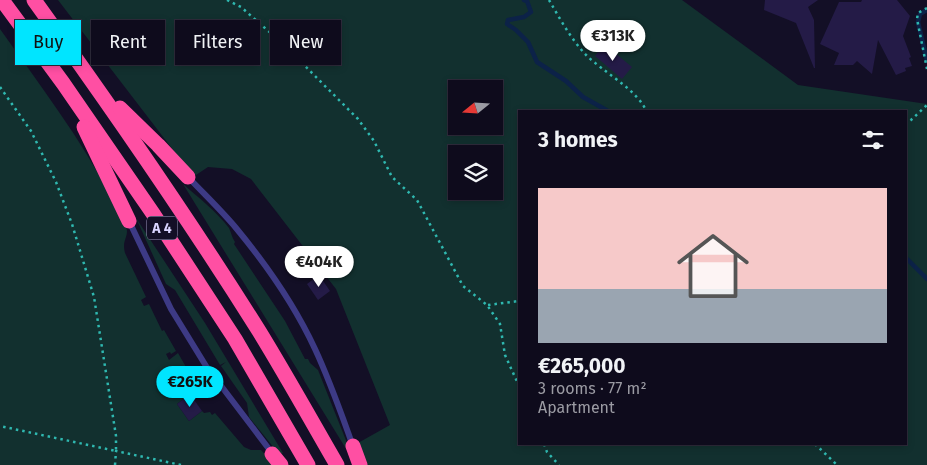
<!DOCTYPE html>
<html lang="en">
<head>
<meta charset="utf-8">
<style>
  body { margin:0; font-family:"Fira Sans",sans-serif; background:#1c1929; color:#f1f3f6; height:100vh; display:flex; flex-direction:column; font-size:19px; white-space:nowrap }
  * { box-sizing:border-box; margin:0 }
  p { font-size:16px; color:#9b9ba3 }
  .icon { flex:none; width:28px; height:28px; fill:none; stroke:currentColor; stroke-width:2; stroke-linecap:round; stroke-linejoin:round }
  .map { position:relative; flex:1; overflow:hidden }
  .details { position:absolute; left:518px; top:110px; width:389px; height:335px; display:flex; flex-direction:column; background:#0e0b1c; border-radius:0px; box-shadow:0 2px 8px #0003,0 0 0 1px #2e2b3b }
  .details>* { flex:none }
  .top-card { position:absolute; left:15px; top:20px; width:428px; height:45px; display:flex; gap:10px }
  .needle { width:32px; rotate:252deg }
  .controls { position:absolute; left:448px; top:80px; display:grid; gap:10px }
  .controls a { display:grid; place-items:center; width:55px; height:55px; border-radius:0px; background:#0e0b1c; box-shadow:0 2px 8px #0003,0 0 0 1px #2e2b3b; font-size:25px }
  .price { position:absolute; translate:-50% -42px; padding:0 11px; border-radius:18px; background:#fff; color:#222; font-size:16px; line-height:32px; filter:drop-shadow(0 1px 2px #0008) }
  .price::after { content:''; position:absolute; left:50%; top:30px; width:15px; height:11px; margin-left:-8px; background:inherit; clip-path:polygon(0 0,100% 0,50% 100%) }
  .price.active { background:#00e5ff; color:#111 }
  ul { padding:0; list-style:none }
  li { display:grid; align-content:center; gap:10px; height:265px; padding:0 20px }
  li span { display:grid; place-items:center; height:155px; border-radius:0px; color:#555 }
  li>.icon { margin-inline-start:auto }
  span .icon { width:90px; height:90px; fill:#fffc; stroke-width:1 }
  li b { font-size:21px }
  h2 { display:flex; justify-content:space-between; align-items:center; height:60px; padding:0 20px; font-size:21px }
  .tag { padding:0 18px; border-radius:0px; background:#0e0b1c; box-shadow:0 2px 8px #0003,0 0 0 1px #2e2b3b; font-size:18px; line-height:45px }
  .tag.active { background:#00e5ff; color:#111 }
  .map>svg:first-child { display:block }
  .green { fill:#12302f; fill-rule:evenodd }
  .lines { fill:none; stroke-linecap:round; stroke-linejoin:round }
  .stream { stroke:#0c2248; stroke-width:4.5 }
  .building { fill:#241b47 }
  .path { stroke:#2fb8b0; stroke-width:2.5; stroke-dasharray:2.5 4; stroke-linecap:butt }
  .service { stroke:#3d3a85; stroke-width:6 }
  .motorway { stroke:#ff4fa3; stroke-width:15 }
  .labels { text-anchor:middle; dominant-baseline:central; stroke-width:5; stroke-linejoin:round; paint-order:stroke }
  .shield { fill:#130f26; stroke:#9e99be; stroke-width:1 }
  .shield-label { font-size:14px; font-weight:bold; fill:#d9d4ff }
</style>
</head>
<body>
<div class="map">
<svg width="927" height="465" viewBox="0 0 927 465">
  <rect width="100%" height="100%" fill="#130f26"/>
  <!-- green -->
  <g class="green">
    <path d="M58,0H682L798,85L927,104V465H356L183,184C199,198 216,211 229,228C231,232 232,238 235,242L234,244L285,321L305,359H308L310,363L318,370L349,448L390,425L336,289L251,179L232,169L208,167L196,175L190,172ZM456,89H494V126H456ZM519,111H905V444H519ZM456,154H494V191H456Z"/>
    <path d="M0,29C40,85 81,139 113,200C118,209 127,221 127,231C127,239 122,241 125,253L146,297L141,300L144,306L149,304L162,331L164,330L176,351L171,354L170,352L166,354L169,360L178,353L194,381L186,388L190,394L177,404L189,421L202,411L204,413L210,412L212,415L215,413L244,447L251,450H261L274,465H0Z"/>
    <polygon points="136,218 205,323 283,453 279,454 249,417 247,403 221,366 226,362 220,365 175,290 166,284"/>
  </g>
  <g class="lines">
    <!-- stream -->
    <g class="stream">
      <polyline points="524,0 527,1 531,12 524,17 508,20 507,24 516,30 528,42 537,62 566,81 583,97 608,111"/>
      <polyline points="927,10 920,14 918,22 927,61"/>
      <polyline points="905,257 927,279"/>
    </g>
  </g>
  <!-- building -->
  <g class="building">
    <polygon points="765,0 818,0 808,7 814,20 815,68 814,68 796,23 764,10"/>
    <polygon points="862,0 897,0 910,16 903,36 911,57 909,58 912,66 905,68 906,71 896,75 878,40 872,74 857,61 853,65 834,65 839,53 820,44 839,2 861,2"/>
    <polygon points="604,44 632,67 622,79 595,56"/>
    <polygon points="319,275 330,291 318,300 307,284"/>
    <polygon points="190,394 202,411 189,421 177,404"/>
  </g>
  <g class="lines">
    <!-- path -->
    <g class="path">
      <polyline points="227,0 241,7 282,43 358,119 374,141 392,177 417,200 463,286 487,305 500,324 505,355 519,386"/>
      <path d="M549,0C560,19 571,39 586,55C602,71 639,91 646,111"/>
      <polyline points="927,8 918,13 917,19 927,69"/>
      <polyline points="0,87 31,131 56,182 72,224 94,297 116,436 116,451 0,426"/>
      <polyline points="905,124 911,120 927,105"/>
      <polyline points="488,305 519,301"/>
      <polyline points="544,444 547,452 559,465"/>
      <polyline points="815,444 837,465"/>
      <polyline points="115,465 116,451 181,465"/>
    </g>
    <!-- service -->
    <g class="service">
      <path d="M189,178C204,194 221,210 236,228C265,263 296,308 315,349C330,381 341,413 353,446"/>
      <polyline points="129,221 171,309 206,366 272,453"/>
    </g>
    <!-- motorway -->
    <g class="motorway">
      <polyline points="2,0 63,83 154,215 235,339 308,465"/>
      <path d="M34,0C112,108 188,218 259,331C286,375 311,420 337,465"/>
      <polyline points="120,108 158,145 188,177"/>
      <polyline points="84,127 129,221"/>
      <polyline points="353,446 360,465"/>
      <polyline points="272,454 281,465"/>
    </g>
  </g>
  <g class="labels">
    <!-- shield labels -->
    <rect class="shield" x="147" y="216.5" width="30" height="23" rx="4"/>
    <g class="shield-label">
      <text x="162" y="228">A 4</text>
    </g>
  </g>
</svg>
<div class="controls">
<a><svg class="needle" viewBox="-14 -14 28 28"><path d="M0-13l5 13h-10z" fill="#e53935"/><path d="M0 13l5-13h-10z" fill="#9b9ba3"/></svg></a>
<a><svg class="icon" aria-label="layers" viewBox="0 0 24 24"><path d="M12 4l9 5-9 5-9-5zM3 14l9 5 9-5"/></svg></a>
</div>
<b class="price" style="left:613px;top:62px">€313K</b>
<b class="price" style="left:319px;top:288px">€404K</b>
<b class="price active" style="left:190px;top:408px">€265K</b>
<div class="top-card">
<a class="tag active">Buy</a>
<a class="tag">Rent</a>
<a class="tag">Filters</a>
<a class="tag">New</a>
</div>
<section class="details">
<h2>3 homes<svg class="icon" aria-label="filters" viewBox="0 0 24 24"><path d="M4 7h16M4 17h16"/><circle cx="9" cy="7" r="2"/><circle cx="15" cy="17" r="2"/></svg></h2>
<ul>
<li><span style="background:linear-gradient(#f6c9c9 65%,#9aa5b1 0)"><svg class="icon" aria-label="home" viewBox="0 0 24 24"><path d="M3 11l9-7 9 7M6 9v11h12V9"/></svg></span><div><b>€265,000</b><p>3 rooms · 77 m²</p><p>Apartment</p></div></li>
</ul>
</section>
</div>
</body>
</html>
